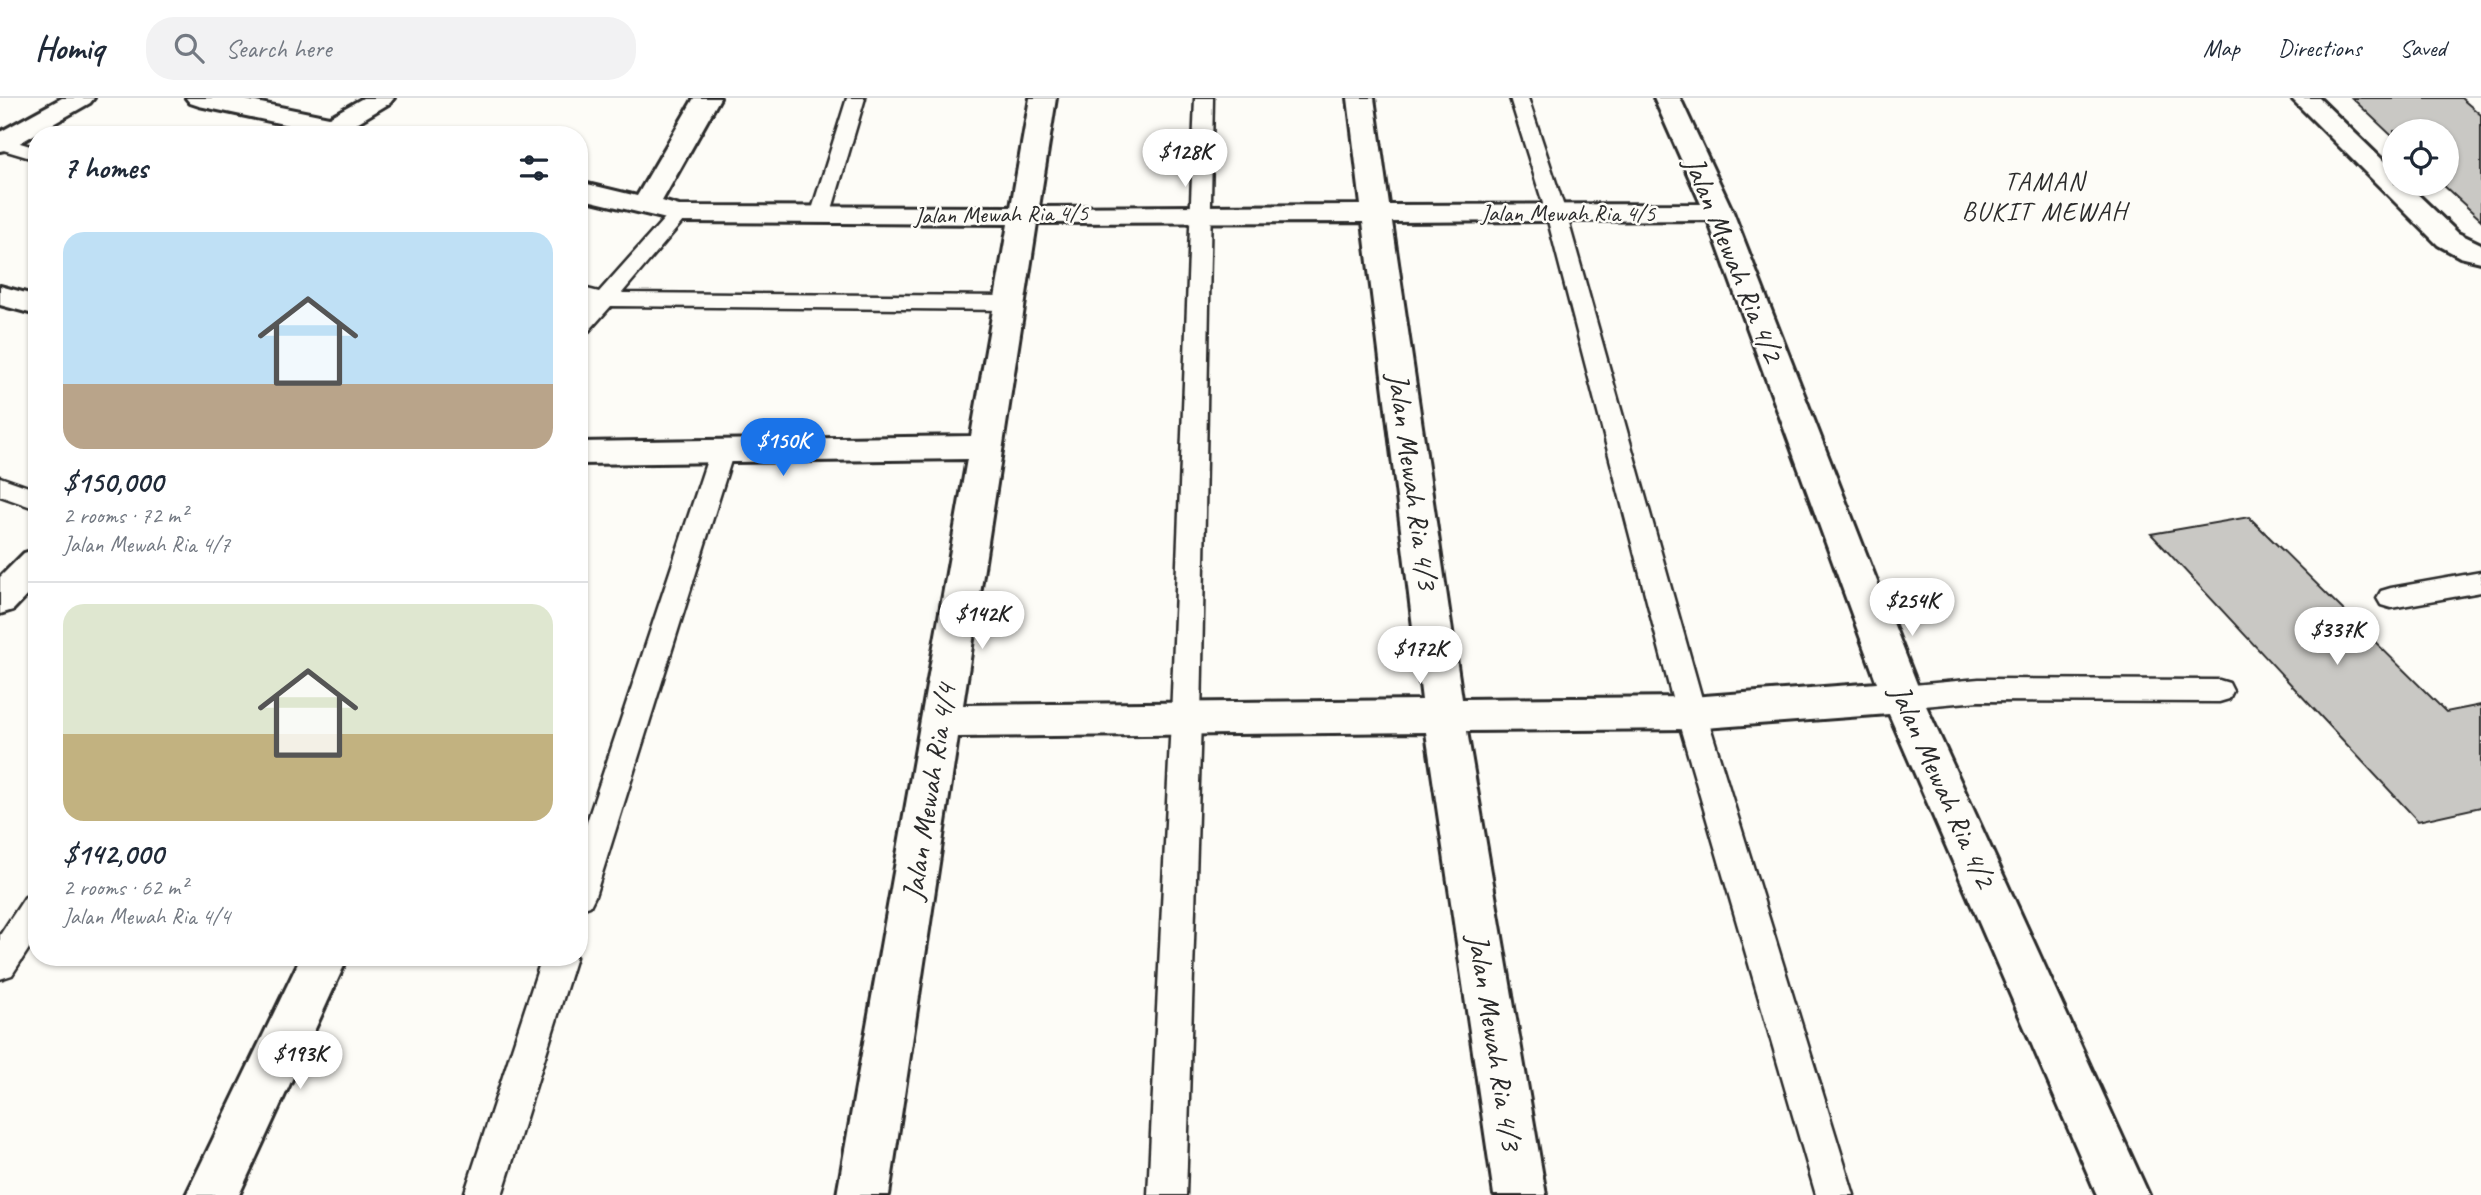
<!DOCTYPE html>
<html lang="en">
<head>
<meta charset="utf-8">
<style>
  body { margin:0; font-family:Caveat,sans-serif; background:#f2f2f3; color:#1f2937; height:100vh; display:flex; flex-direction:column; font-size:26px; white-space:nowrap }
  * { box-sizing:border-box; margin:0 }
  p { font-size:23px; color:#747a83 }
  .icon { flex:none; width:38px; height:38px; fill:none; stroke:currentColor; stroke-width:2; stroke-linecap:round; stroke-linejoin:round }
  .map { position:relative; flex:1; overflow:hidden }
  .sheet { position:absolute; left:28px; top:28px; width:560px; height:840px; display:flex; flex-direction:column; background:#fff; border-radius:28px; box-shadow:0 2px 5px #0004 }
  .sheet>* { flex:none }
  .fabs { position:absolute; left:2382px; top:21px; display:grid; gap:14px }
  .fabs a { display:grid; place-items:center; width:77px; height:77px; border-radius:50%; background:#fff; box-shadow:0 2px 5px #0004; font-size:35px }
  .price { position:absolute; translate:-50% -60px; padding:0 16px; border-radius:24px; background:#fff; color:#222; font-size:23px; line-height:46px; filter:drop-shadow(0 2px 4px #0008) }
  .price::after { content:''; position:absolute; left:50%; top:42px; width:21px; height:16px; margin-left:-10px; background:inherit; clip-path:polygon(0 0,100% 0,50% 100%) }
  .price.on { background:#1a73e8; color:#fff }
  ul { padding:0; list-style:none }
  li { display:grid; align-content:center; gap:14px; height:371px; padding:0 35px }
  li+li { border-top:2px solid #e0e1e3 }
  li span { display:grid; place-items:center; height:217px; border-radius:21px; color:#555 }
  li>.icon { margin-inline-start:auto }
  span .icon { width:126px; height:126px; fill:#fffc; stroke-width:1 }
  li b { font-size:30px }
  h2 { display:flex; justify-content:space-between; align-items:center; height:84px; padding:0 35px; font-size:30px }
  header { display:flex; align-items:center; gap:42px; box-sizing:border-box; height:98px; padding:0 35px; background:#fff; border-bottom:2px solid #e0e1e3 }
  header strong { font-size:33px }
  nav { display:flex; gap:38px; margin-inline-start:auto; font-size:24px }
  .search { width:490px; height:63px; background:#f2f2f3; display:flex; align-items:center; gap:18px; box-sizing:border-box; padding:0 24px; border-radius:28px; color:#747a83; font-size:26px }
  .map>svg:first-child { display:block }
  .building { fill:#c9c8c4; stroke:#2b2b2b; stroke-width:2 }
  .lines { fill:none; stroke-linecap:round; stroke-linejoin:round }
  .service-casing { stroke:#2b2b2b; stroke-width:5 }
  .minor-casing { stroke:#2b2b2b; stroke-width:6 }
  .service { fill:#fdfcf7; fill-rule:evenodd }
  .minor { fill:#fdfcf7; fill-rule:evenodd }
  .labels { text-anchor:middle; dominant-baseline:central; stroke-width:5; stroke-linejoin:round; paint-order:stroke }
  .far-street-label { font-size:24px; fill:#2b2b2b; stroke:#fdfcf7 }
  .far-neighbourhood-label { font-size:26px; letter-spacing:2px; fill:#2b2b2b; stroke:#fdfcf7 }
  .street-label { font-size:30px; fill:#2b2b2b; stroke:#fdfcf7 }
</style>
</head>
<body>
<header>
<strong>Homiq</strong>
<div class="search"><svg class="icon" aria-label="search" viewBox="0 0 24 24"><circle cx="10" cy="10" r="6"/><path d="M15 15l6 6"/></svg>Search here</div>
<nav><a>Map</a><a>Directions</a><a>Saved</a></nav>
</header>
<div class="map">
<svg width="2481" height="1097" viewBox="0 0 2481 1097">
  <rect width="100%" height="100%" fill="#fdfcf7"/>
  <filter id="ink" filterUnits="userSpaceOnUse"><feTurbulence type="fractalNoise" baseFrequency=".0143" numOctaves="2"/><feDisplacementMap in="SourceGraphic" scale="14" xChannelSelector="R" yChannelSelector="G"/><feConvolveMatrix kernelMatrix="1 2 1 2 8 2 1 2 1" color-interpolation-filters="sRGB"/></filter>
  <g filter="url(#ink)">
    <!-- building -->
    <g class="building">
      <polygon points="2352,0 2461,0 2481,17 2481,122 2442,86 2446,86 2446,33 2394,33 2394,40"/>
      <polygon points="2249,419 2446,614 2481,607 2481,709 2418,723 2151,436"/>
    </g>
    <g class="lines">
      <defs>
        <g id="service">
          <polygon points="847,0 865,0 830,118 827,122 813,122 810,118"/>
          <polygon points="1195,0 1213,0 1201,621 1186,1097 1148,1097 1171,621"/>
          <polygon points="1510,0 1528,0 1566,115 1706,615 1854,1097 1816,1097 1676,615 1546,115"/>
          <polygon points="0,39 37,50 37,62 0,51"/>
          <polygon points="679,110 686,112 689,116 622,195 1009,198 1017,200 1020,205 1017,210 1009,212 611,208 587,235 579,237 579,216 589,205 579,203 579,189 599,194 672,112"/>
          <polygon points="722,345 731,347 734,353 595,798 590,808 579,812 579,748 710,353 713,347"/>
          <polygon points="0,379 37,392 37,411 0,398"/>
          <polygon points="2481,474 2481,494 2391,510 2381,507 2377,500 2381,493 2391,490"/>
          <polygon points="1979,581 2219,582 2229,585 2233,593 2229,601 2219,604 1979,603 1902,610 1892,607 1888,599 1892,591 1902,588"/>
          <polygon points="37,795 37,838 12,877 0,881 0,837 25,799"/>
          <polygon points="542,859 576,859 502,1097 464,1097"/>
        </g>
        <g id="minor">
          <polygon points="62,0 94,0 90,5 9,51 0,53 0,34"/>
          <polygon points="186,0 236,0 329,19 363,0 394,0 390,5 355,26 373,31 377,37 335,37 199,8 190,5"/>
          <path d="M694,0H720L662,103L679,108L1011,109L1030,0H1056L1039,109L1361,107L1348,0H1374L1389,107L1701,106L1654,0H1680L1733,114L1922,599L2149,1097H2097L1889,616L1691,631L1467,633L1546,1097H1494L1426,634L958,639L889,1097H837L967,361L579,366V344L971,338L1008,126L679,124L579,100V84L637,98ZM1708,122L1877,585L1691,599L1462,601L1392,124ZM1363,124L1422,602L963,607L1037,125Z"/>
          <polygon points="2291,0 2319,0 2394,73 2394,86 2407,86 2458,135 2481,146 2481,164 2460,159 2438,147"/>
          <polygon points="0,188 37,198 37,217 0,207"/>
          <polygon points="37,451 37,487 13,512 0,516 0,479 24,455"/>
          <polygon points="301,859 348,859 239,1097 186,1097"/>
        </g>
      </defs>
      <!-- service casing -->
      <use href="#service" class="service-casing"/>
      <!-- minor casing -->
      <use href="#minor" class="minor-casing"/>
      <!-- service -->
      <use href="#service" class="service"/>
      <!-- minor -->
      <use href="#minor" class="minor"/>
    </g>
  </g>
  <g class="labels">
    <!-- far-street labels -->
    <g class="far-street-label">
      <text x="1568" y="115">Jalan Mewah Ria 4/5</text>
      <text transform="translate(1001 116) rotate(-1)">Jalan Mewah Ria 4/5</text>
    </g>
    <!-- far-neighbourhood labels -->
    <g class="far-neighbourhood-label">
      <text x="2045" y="83">TAMAN<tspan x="2045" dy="30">BUKIT MEWAH</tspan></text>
    </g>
    <!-- street labels -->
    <g class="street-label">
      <text transform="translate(1734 161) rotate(68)">Jalan Mewah Ria 4/2</text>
      <text transform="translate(1413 383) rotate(82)">Jalan Mewah Ria 4/3</text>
      <text transform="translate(1943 688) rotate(66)">Jalan Mewah Ria 4/2</text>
      <text transform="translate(929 694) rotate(-81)">Jalan Mewah Ria 4/4</text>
      <text transform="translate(1495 944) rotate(81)">Jalan Mewah Ria 4/3</text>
    </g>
  </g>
</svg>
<div class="fabs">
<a><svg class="icon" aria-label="locate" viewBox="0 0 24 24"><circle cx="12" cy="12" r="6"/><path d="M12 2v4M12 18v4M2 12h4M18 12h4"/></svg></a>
</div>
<b class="price" style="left:1185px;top:91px">$128K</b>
<b class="price on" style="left:783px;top:380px">$150K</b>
<b class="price" style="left:1912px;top:540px">$254K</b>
<b class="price" style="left:982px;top:553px">$142K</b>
<b class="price" style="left:2337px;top:569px">$337K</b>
<b class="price" style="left:1420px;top:588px">$172K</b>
<b class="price" style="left:300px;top:993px">$193K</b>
<section class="sheet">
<h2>7 homes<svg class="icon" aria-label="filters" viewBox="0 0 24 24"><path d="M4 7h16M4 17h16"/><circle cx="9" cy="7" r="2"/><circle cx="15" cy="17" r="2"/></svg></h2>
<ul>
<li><span style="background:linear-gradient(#bfe0f5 70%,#b9a48a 0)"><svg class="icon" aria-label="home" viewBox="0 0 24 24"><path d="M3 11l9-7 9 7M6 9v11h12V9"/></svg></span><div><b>$150,000</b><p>2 rooms · 72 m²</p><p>Jalan Mewah Ria 4/7</p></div></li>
<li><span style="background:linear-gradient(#dfe7d0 60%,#c2b280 0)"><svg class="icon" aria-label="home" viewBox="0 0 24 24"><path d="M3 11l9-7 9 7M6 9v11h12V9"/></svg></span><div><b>$142,000</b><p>2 rooms · 62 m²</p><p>Jalan Mewah Ria 4/4</p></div></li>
</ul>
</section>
</div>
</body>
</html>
